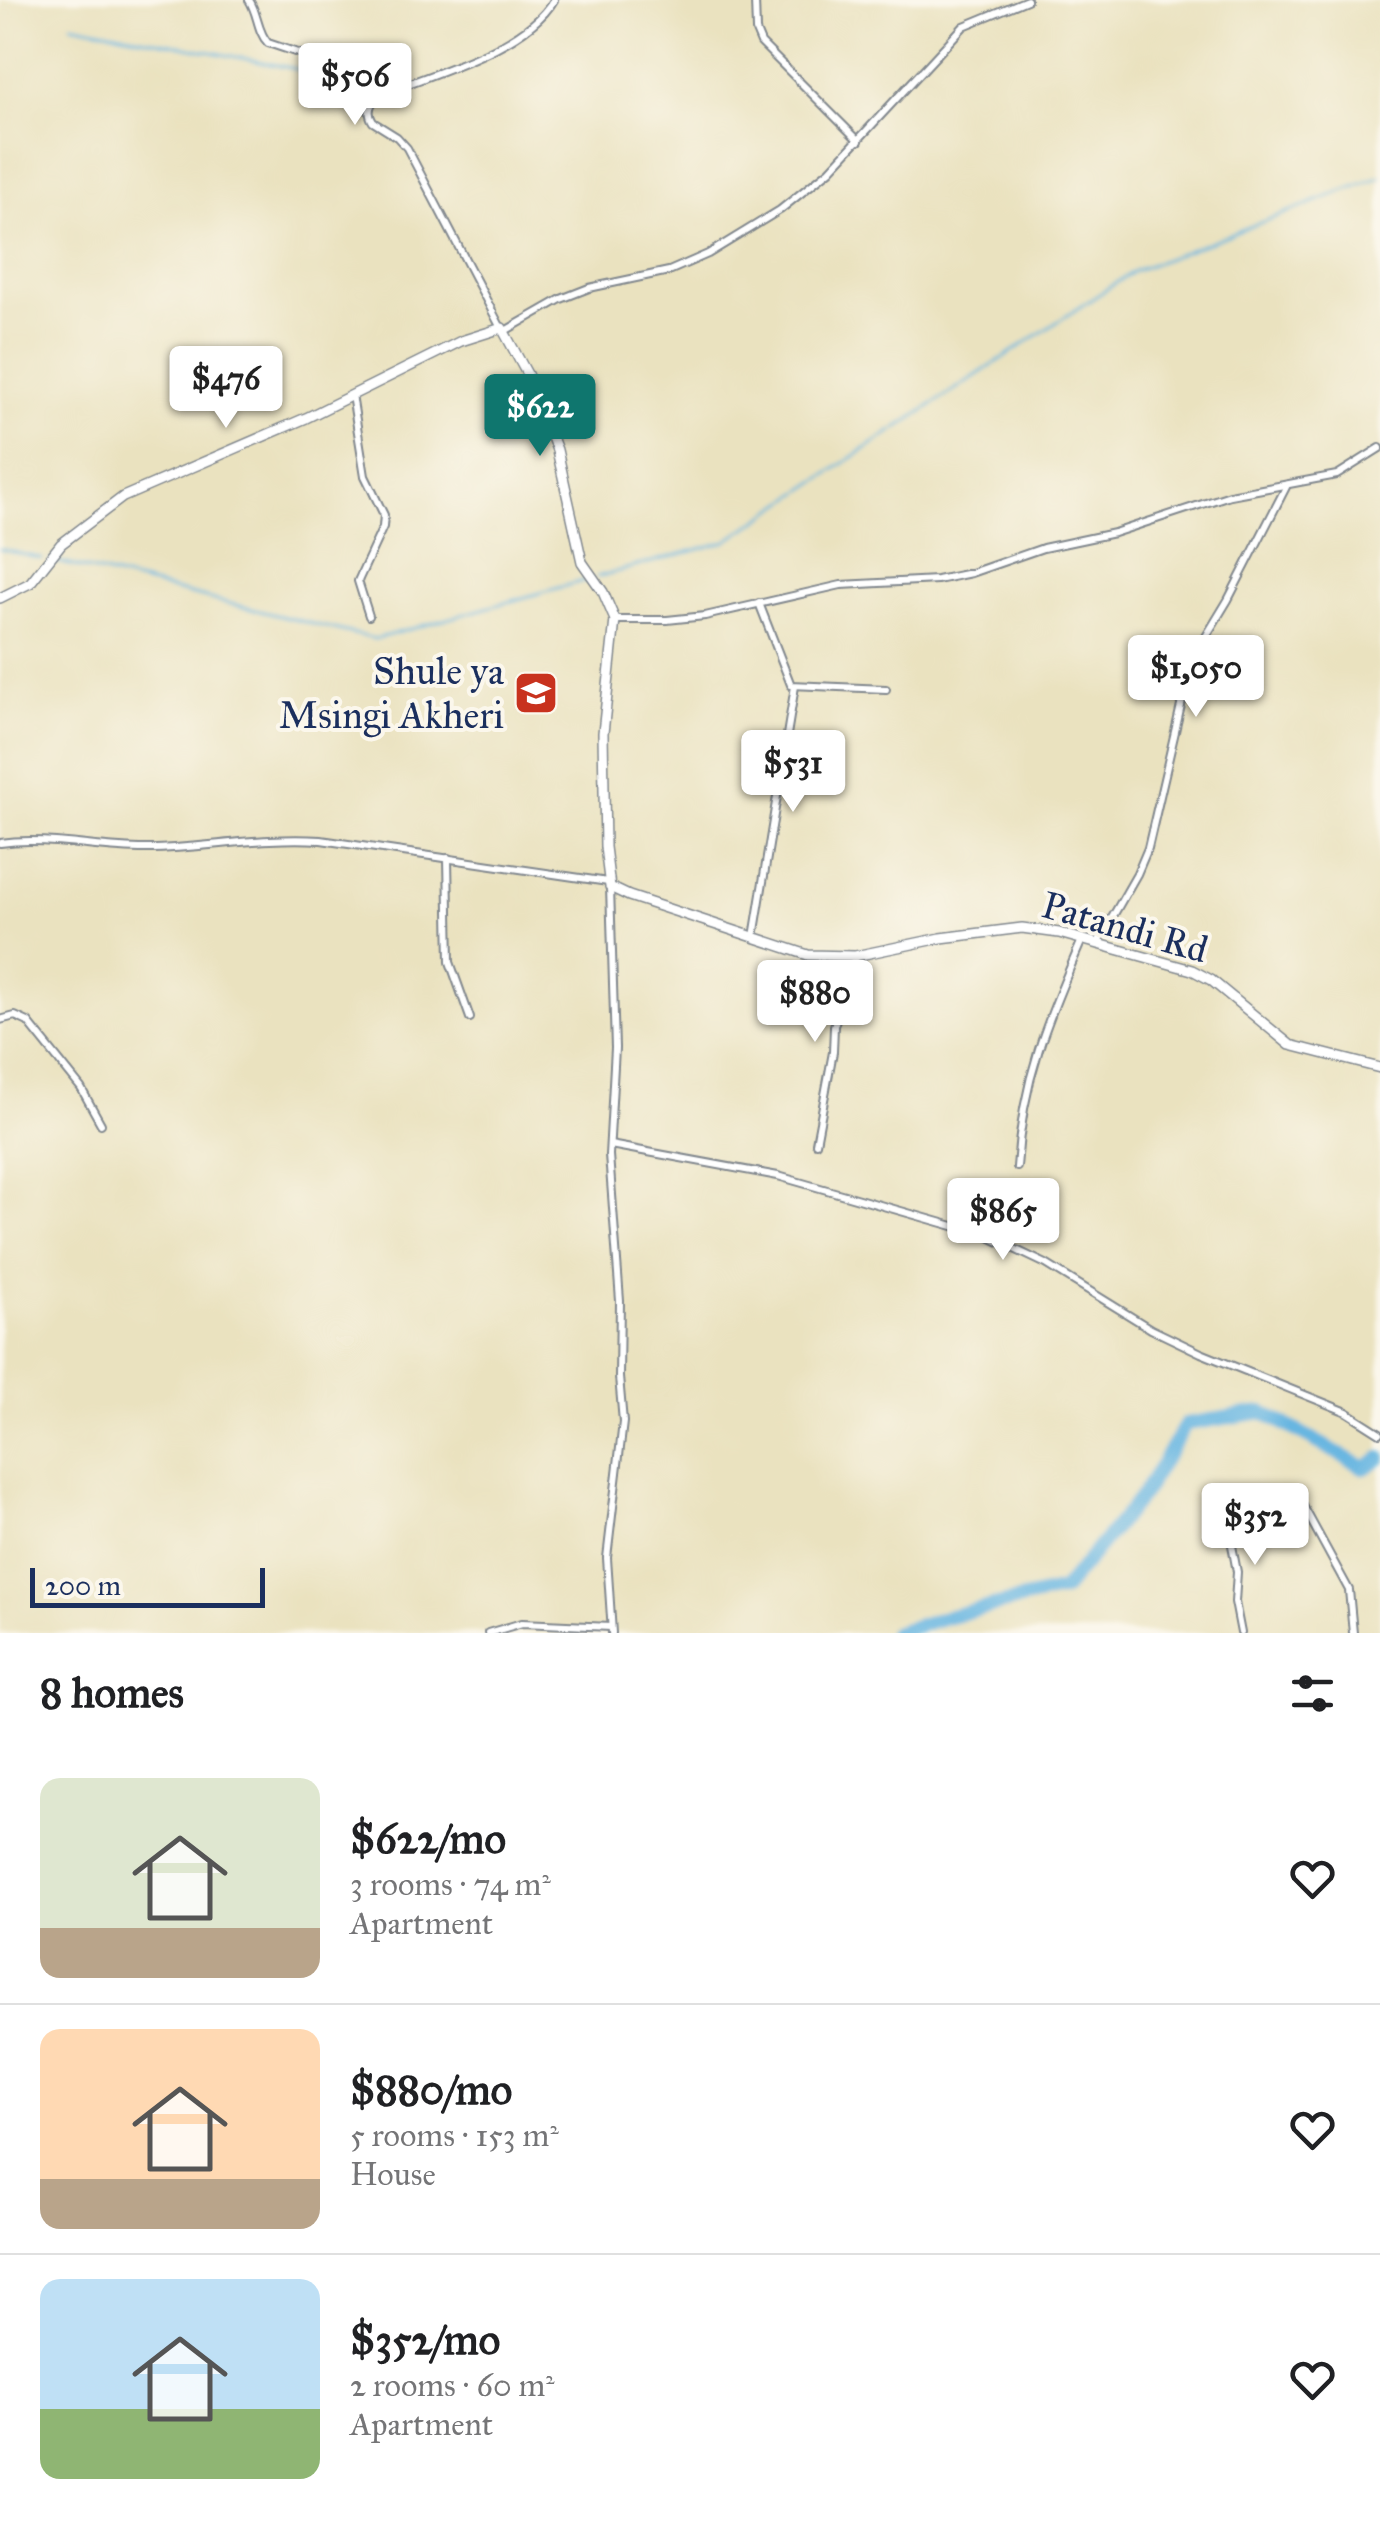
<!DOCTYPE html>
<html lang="en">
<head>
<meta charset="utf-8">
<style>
  body { margin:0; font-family:"IM FELL Great Primer",serif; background:#f2f2f2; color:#202124; height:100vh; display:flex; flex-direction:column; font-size:38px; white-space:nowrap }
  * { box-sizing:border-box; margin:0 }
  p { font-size:32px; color:#757577 }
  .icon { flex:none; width:55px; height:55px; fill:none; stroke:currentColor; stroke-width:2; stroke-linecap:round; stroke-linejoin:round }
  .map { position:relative; height:1633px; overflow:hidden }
  .drawer { display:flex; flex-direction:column; background:#fff; flex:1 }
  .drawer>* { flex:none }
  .scale { position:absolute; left:30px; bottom:25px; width:235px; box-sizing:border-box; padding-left:10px; border:5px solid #1b2f5e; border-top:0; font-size:28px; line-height:35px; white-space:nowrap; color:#1b2f5e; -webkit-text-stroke:8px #fbf7ec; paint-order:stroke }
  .price { position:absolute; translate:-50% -85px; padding:0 22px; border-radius:10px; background:#fff; color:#222; font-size:32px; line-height:65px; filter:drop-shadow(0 2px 5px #0008) }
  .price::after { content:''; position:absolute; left:50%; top:60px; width:30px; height:22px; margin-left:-15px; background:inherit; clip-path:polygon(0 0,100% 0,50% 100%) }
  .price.selected { background:#0f766e; color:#fff }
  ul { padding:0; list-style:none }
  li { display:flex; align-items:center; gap:30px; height:250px; padding:0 40px }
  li+li { border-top:2px solid #e0e0e0 }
  li span { display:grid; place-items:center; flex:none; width:280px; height:200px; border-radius:20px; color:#555 }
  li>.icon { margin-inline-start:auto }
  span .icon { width:120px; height:120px; fill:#fffc; stroke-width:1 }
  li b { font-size:42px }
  h2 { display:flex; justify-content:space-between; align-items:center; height:120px; padding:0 40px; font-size:42px }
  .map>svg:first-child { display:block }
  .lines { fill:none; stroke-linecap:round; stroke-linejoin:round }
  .stream { stroke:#67b6e1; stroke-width:2.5 }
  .river { stroke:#67b6e1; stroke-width:14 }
  .street-casing { stroke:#82888e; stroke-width:10 }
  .secondary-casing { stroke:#82888e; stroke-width:12 }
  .street { stroke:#fff; stroke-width:6 }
  .secondary { stroke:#fff; stroke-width:9 }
  .labels { text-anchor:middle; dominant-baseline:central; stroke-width:8; stroke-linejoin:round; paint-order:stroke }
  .poi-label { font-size:38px; fill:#1b2f5e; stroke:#fbf7ec; text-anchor:end }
  .street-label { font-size:38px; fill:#1b2f5e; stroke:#fbf7ec }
</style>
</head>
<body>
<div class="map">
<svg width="1380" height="1633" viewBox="0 0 1380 1633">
  <rect width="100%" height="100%" fill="#fbf7ec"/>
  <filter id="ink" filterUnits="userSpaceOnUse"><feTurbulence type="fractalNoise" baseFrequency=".01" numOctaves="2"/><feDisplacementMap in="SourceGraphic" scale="20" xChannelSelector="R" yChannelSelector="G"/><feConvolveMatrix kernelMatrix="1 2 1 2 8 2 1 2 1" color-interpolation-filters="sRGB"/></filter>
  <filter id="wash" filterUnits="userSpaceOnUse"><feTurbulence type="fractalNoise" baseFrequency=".0048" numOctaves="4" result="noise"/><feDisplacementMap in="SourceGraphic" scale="40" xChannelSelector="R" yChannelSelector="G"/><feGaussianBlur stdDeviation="2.25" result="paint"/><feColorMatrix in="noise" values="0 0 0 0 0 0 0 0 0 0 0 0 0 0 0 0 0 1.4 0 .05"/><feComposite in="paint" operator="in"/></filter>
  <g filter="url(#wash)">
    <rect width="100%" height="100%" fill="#eae2bf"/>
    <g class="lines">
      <!-- stream -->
      <g class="stream">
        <polyline points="72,24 356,81"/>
        <polyline points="0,549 42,559"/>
        <polyline points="50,560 375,639 590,579"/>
        <polyline points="597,577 725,542 1134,271 1380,177"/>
      </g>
      <!-- river -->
      <polyline class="river" points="894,1633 945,1617 1063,1590 1143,1494 1186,1424 1262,1412 1365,1468 1380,1458"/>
    </g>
  </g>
  <g filter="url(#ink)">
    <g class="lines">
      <defs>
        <g id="street">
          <path d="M249,0C258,13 257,32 268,43L397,86"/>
          <polyline points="755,0 756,31 761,43 859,141"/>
          <path d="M501,328L407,148L397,137L373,122C365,110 372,99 384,93C433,73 526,48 554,0"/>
          <polyline points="505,331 561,299 589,288 669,271 708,254 780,210 830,170 964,26 1027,0"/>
          <polyline points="352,395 365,476 384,515 383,527 358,581 369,616"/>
          <polyline points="759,603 791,685 886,689"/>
          <polyline points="615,620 667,620 705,616 841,585 937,580 971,573 1043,548 1114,533 1230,495 1337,475 1380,448"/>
          <path d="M0,843C49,836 99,850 149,849C206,848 263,836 321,840L608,882"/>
          <polyline points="448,858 450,962 470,1018"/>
          <polyline points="610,887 615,1048 609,1155 620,1301 619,1377 623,1422 607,1558 612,1633"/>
          <polyline points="754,937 795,686"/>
          <polyline points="1097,944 1137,874 1148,848 1183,697 1199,648 1228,600 1286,487"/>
          <polyline points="0,1020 15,1016 28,1022 81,1088 101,1124"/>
          <polyline points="816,1143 833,1052 834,1026 855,956"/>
          <polyline points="610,1145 778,1176 985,1235 1046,1264 1151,1329 1201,1353 1347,1412 1380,1433"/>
          <path d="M1017,1167C1022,1080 1048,1018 1082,940"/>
          <polyline points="1296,1493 1349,1590 1353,1633"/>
          <polyline points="1226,1513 1237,1572 1235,1602 1241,1633"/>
          <polyline points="488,1633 522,1623 611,1627"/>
        </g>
        <polyline id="secondary" points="0,598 30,583 61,544 123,497 306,418 461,341 502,328 527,374 557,450 582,562 603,592 615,620 603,733 605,847 610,887 629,896 808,955 855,956 941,938 1022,928 1059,933 1192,970 1211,980 1290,1045 1380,1068"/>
      </defs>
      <!-- street casing -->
      <use href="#street" class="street-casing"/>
      <!-- secondary casing -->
      <use href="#secondary" class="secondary-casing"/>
      <!-- street -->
      <use href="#street" class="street"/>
      <!-- secondary -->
      <use href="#secondary" class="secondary"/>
    </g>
  </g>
  <!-- icons -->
  <defs>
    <symbol id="school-square" viewBox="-11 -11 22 22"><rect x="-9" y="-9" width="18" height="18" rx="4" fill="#c8321e" stroke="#fbf7ec"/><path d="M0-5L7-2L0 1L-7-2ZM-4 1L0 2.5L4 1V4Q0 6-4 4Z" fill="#fff"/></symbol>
  </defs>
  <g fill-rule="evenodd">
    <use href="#school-square" x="511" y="668" width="50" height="50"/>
  </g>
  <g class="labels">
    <!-- poi labels -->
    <g class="poi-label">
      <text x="504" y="671">Shule ya<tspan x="504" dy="44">Msingi Akheri</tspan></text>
    </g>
    <!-- street labels -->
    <g class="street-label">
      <text transform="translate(1125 927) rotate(16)">Patandi Rd</text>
    </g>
  </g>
</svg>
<div class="scale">200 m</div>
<b class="price" style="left:355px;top:128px">$506</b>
<b class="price" style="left:226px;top:431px">$476</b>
<b class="price selected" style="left:540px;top:459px">$622</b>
<b class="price" style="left:1196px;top:720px">$1,050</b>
<b class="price" style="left:793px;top:815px">$531</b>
<b class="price" style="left:815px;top:1045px">$880</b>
<b class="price" style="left:1003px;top:1263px">$865</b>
<b class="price" style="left:1255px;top:1568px">$352</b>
</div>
<section class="drawer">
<h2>8 homes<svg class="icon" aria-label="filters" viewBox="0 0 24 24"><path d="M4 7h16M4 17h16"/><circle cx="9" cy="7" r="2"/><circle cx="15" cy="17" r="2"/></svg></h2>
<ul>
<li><span style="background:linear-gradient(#dfe7d0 75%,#b9a48a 0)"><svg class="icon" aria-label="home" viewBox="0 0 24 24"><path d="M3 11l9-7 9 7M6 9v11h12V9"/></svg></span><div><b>$622/mo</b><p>3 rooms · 74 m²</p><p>Apartment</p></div><svg class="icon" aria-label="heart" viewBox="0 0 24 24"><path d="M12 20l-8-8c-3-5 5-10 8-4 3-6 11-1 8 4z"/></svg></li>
<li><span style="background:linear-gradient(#ffd9b3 75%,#b9a48a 0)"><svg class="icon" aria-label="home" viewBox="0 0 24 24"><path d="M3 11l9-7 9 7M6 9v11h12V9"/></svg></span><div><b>$880/mo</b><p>5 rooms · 153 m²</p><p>House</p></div><svg class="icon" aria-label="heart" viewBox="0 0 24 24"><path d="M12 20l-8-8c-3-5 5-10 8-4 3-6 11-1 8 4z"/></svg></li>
<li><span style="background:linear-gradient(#bfe0f5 65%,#8fb573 0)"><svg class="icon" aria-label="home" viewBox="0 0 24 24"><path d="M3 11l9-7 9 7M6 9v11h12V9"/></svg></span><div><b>$352/mo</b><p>2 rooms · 60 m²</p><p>Apartment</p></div><svg class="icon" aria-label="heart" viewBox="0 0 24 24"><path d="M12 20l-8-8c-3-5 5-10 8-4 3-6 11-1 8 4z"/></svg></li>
</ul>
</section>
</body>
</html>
